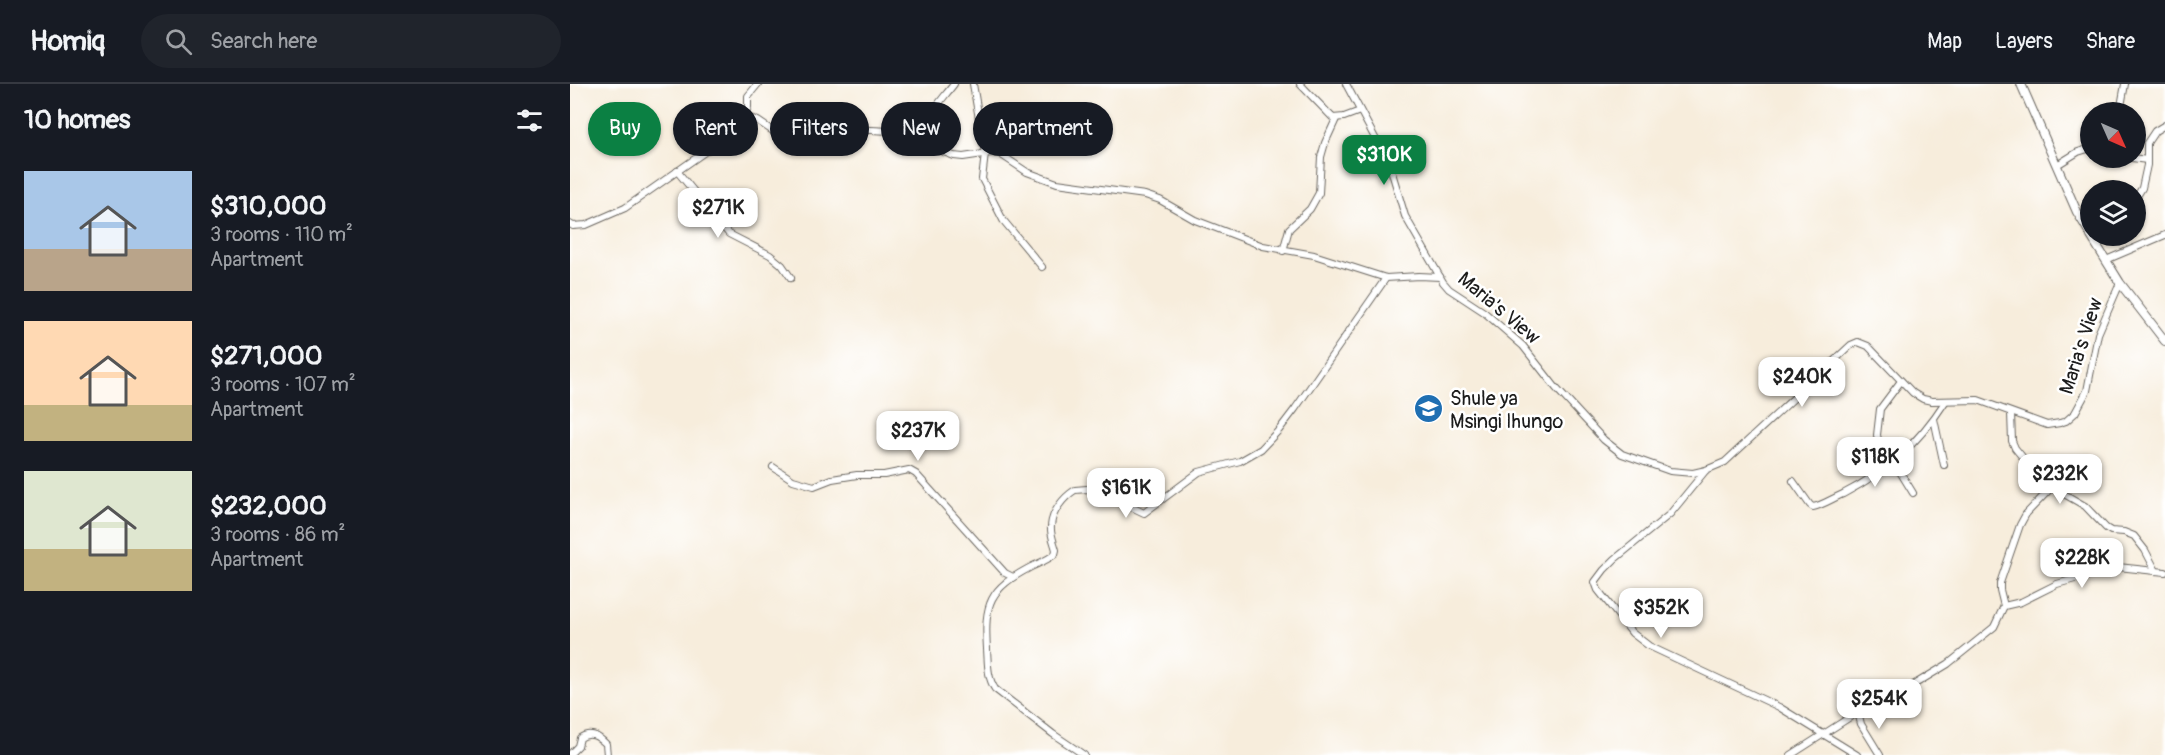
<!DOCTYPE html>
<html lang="en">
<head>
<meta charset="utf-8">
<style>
  body { margin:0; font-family:Pangolin,sans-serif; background:#20242c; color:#f1f3f6; height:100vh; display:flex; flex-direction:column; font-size:22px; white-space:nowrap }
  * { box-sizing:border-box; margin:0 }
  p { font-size:20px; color:#9ea1a6 }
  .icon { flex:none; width:33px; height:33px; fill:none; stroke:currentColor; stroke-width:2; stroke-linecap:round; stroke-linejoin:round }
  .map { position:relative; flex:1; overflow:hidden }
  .drawer { display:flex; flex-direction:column; background:#171b24; width:570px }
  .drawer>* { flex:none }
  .guide { position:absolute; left:18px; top:18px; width:570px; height:54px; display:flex; gap:12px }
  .needle { width:39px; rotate:135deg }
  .buttons { position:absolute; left:1510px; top:18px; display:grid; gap:12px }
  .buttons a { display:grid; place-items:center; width:66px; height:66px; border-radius:50%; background:#171b24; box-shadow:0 2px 4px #0004; font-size:30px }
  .price { position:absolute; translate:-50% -51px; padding:0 14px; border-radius:12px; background:#fff; color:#222; font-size:20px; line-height:39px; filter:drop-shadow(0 2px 3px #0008) }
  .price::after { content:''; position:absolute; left:50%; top:36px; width:18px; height:14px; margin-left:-9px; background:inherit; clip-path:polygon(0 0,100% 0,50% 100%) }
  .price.on { background:#0b8043; color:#fff }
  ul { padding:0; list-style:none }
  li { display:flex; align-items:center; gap:18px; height:150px; padding:0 24px }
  li span { display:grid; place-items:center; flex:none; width:168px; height:120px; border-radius:0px; color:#555 }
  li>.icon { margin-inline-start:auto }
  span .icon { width:72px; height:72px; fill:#fffc; stroke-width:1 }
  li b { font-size:26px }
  h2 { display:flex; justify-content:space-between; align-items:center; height:72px; padding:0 24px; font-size:26px }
  .chip { padding:0 21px; border-radius:27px; background:#171b24; box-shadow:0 2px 4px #0004; font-size:21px; line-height:54px }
  .chip.on { background:#0b8043; color:#fff }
  header { display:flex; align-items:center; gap:36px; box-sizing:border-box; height:84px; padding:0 30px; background:#171b24; border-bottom:2px solid #363941 }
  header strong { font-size:28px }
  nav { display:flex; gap:33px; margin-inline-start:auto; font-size:21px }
  .search { width:420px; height:54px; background:#20242c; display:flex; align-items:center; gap:15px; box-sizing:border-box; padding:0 21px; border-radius:33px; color:#9ea1a6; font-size:22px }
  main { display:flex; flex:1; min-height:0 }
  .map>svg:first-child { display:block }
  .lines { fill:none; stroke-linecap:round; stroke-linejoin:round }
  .street-casing { stroke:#69655f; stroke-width:8 }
  .secondary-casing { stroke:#69655f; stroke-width:10 }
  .street { stroke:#fff; stroke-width:6 }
  .secondary { stroke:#fff; stroke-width:8 }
  .labels { text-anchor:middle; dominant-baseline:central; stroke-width:5; stroke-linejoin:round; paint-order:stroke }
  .street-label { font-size:20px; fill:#1c1c1c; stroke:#fff }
  .poi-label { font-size:20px; fill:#1c1c1c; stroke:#fff; text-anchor:start }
</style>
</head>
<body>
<header>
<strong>Homiq</strong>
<div class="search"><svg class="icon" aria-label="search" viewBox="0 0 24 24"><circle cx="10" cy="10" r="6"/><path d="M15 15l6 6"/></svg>Search here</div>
<nav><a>Map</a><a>Layers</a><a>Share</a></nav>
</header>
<main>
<section class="drawer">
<h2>10 homes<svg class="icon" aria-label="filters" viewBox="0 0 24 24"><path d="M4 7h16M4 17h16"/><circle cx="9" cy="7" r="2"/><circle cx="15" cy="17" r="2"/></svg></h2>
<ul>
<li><span style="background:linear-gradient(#a9c7e8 65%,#b9a48a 0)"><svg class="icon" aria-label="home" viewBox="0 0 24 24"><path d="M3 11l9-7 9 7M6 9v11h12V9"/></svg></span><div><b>$310,000</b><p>3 rooms · 110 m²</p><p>Apartment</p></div></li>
<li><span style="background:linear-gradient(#ffd9b3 70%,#c2b280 0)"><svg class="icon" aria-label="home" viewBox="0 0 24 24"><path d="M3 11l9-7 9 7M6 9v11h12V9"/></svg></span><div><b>$271,000</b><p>3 rooms · 107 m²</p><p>Apartment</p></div></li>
<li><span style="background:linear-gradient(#dfe7d0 65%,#c2b280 0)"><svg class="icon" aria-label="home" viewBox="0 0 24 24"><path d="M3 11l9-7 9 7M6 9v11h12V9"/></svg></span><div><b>$232,000</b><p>3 rooms · 86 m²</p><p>Apartment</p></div></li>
</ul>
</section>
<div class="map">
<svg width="1595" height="671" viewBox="0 0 1595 671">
  <rect width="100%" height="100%" fill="#fff"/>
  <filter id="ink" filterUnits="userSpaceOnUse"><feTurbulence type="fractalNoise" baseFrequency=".0167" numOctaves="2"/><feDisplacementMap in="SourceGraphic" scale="12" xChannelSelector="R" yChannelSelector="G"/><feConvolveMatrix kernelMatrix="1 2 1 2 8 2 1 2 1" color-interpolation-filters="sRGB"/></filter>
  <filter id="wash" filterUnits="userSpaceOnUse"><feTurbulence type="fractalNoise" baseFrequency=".008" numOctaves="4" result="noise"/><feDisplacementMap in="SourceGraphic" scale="24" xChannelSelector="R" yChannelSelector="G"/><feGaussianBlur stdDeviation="1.35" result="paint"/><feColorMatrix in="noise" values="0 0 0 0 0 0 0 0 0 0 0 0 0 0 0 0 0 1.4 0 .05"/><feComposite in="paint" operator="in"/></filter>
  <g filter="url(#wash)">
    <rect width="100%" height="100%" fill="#f7eddc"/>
  </g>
  <g filter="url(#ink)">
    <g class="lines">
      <defs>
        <g id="street">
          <polyline points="403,0 415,70 412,95 433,136 472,183"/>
          <polyline points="730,0 763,34 774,33 790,27"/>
          <polyline points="776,0 820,82 835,132 873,198 879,205 914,228 953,262 986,304 1034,356 1052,370 1100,387 1123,389 1136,386 1155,378 1281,261 1288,258 1298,262 1343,309 1353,315 1362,317 1408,316 1477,341 1490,339 1496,337 1505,329 1517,307 1528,250 1550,199"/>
          <polyline points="1550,28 1555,0"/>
          <polyline points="175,32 178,23 178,12 188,0"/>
          <path d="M363,63C353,31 365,25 384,0"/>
          <polyline points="1562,74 1577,76"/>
          <polyline points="1487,81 1508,68 1521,64"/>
          <polyline points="107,87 159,150 200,171 212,181 221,194"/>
          <polyline points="1566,114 1572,104 1577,81 1577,59 1585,47 1595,41"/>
          <polyline points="0,140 3,142 16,141 55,124 146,60 175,32 188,37 210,52 230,51 262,44 320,47 384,72 393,73 420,69 430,70 457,88 487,99 575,111 590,116 625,136 693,162 744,171 816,194 849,192 870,193"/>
          <polyline points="713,167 719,145 740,125 749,109 751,73 755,59 766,35"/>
          <polyline points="1536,176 1595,151"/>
          <polyline points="1331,297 1310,325 1307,351 1309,360 1324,378 1343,409"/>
          <polyline points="1441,329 1442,357 1445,364 1458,380 1482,403 1515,422 1536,444 1541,447 1554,448 1564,452 1575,466 1586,487"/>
          <polyline points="1364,335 1374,381"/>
          <polyline points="203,383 223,396 244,402 262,395 287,391 314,391 339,386 346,390 435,489 443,493"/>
          <polyline points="1136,386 1100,430 1045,475 1034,486 1025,498 1028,506 1062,549 1079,562 1209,623 1287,671"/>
          <path d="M1223,397L1240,421L1243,423C1253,421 1263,414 1273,410C1317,387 1348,360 1375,318"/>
          <polyline points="1434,522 1451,518 1487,500 1548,483 1595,488"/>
          <polyline points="1288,628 1291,640 1310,671"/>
          <path d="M0,670L8,662L10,654C20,647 28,652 36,660L37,671"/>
          <path d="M514,671L483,650L425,605C417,593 418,578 417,565C414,519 419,505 461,483C469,479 478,476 485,470L486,466C484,458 480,450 481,442C482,427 494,413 505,406L517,405L551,418L574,429L629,388L670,377L691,365L709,346L725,325L816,194"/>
          <polyline points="1221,671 1288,628 1340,603 1378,580 1424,543 1434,522 1430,506 1430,499 1450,441 1456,430 1482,403"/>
        </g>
        <g id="secondary">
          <polyline points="1451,0 1507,128 1521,151"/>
          <polyline points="1521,152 1550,199 1595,257"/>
        </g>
      </defs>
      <!-- street casing -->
      <use href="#street" class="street-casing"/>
      <!-- secondary casing -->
      <use href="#secondary" class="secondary-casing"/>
      <!-- street -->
      <use href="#street" class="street"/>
      <!-- secondary -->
      <use href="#secondary" class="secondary"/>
    </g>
  </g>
  <!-- icons -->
  <defs>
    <symbol id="school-disc" viewBox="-11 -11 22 22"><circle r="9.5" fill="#1f6fb2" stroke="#fff"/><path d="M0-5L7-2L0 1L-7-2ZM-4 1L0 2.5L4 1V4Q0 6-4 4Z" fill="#fff"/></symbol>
  </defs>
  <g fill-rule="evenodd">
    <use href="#school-disc" x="842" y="308" width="33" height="33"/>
  </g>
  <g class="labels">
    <!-- street labels -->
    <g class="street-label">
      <text transform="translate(929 224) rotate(40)">Maria's View</text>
      <text transform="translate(1511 262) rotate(-72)">Maria's View</text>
    </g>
    <!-- poi labels -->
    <g class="poi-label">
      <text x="880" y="314">Shule ya<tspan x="880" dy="23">Msingi Ihungo</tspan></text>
    </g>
  </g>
</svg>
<div class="buttons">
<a><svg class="needle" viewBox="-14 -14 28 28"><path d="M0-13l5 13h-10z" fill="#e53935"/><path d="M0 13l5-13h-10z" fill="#9ea1a6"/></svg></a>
<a><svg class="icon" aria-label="layers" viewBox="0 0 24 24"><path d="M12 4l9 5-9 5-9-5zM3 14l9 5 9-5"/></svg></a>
</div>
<b class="price on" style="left:814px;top:102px">$310K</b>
<b class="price" style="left:148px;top:155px">$271K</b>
<b class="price" style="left:1232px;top:324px">$240K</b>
<b class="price" style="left:348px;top:378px">$237K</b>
<b class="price" style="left:1305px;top:404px">$118K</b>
<b class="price" style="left:1490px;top:421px">$232K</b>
<b class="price" style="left:556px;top:435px">$161K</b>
<b class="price" style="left:1512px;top:505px">$228K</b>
<b class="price" style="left:1091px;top:555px">$352K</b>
<b class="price" style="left:1309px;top:646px">$254K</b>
<div class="guide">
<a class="chip on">Buy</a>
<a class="chip">Rent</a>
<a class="chip">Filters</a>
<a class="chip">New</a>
<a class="chip">Apartment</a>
</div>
</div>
</main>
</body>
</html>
